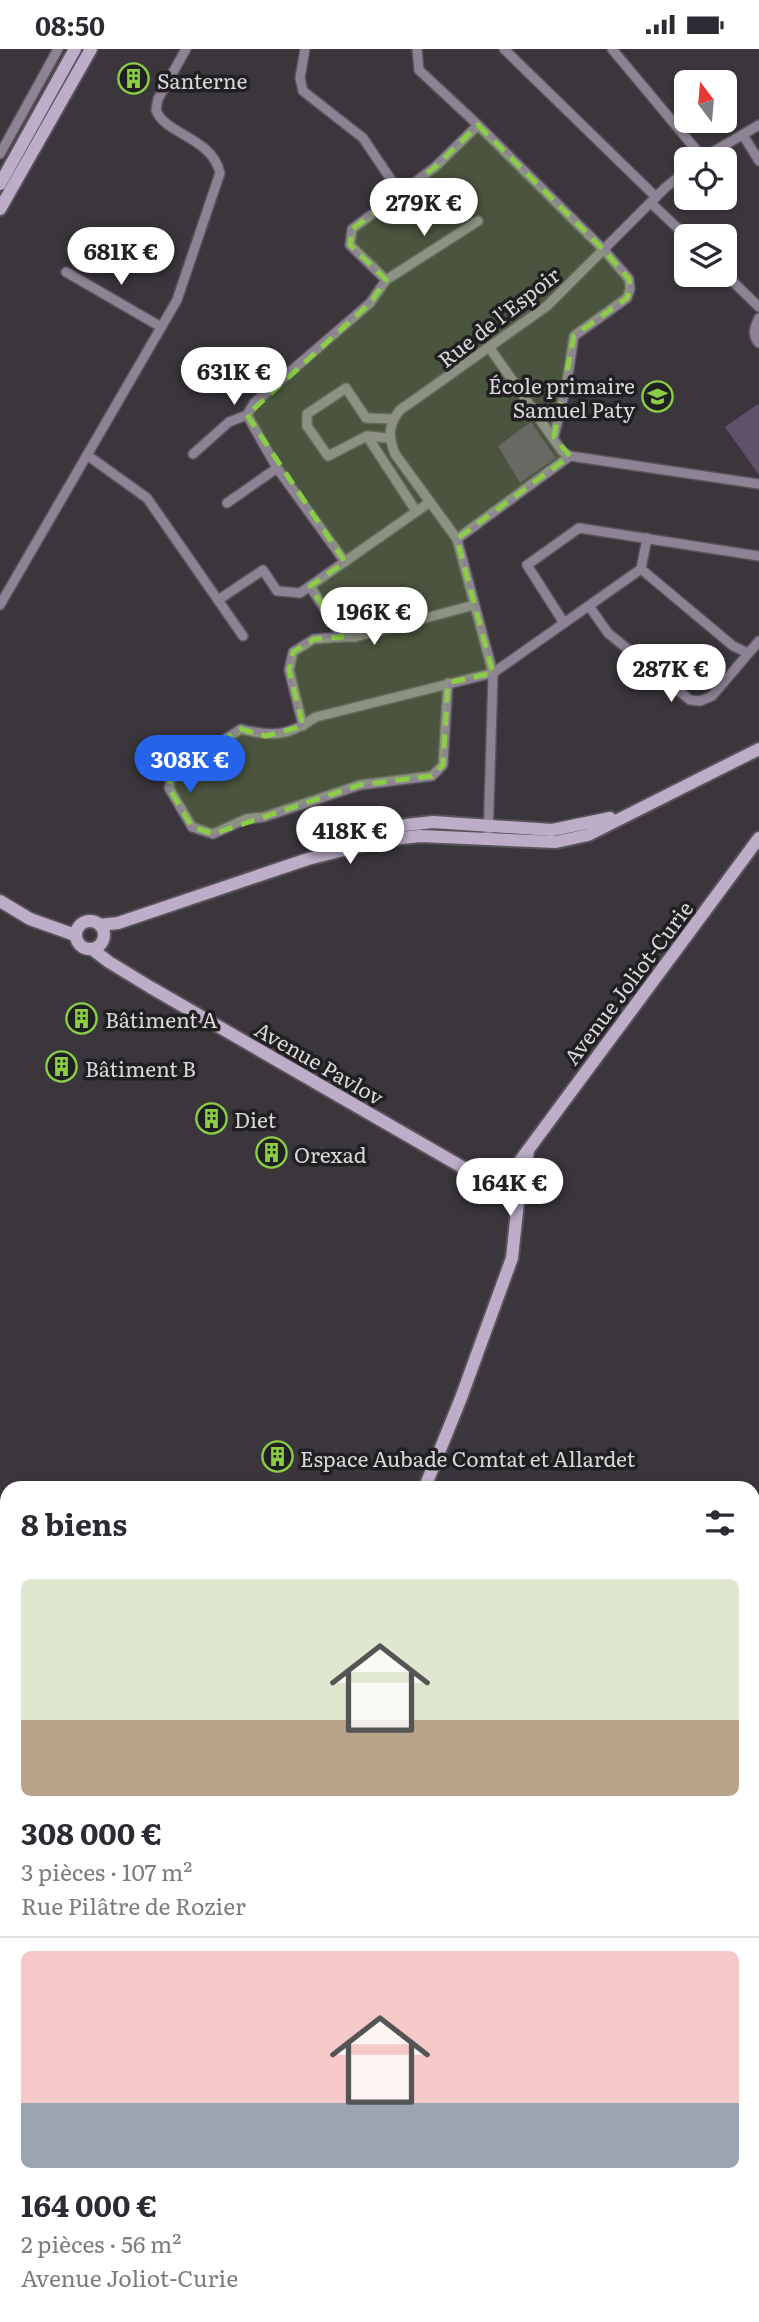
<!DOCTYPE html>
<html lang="fr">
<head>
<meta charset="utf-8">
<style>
  body { margin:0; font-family:Literata,serif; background:#f2f2f3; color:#2b2b33; height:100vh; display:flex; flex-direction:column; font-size:26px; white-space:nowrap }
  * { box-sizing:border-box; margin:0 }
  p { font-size:23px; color:#7c7c81 }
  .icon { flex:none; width:38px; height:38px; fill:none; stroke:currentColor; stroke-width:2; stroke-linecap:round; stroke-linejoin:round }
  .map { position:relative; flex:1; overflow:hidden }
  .panel { position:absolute; left:0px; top:1432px; width:760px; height:842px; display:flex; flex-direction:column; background:#fff; border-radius:21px 21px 0 0; box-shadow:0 2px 5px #0004 }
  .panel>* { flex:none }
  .needle { width:46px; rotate:344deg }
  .tools { position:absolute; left:674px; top:21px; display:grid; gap:14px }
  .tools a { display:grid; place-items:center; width:63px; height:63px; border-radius:10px; background:#fff; box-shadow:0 2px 5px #0004; font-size:35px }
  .price { position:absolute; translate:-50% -60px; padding:0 16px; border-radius:24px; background:#fff; color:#222; font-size:23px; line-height:46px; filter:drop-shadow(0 2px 4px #0008) }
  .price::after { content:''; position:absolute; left:50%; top:42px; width:21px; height:16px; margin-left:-10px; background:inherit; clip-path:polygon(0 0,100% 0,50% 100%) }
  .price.selected { background:#2563eb; color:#fff }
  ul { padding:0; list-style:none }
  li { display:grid; align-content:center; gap:14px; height:371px; padding:0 21px }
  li+li { border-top:2px solid #e1e1e2 }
  li span { display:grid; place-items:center; height:217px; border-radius:10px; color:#555 }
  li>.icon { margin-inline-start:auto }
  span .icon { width:126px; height:126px; fill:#fffc; stroke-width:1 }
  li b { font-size:30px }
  h2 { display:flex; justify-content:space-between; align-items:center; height:84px; padding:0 21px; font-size:30px }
  .status { display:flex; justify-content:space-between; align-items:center; height:49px; padding:0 35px; background:#fff; direction:ltr }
  .status svg { height:19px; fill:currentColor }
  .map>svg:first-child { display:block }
  .green { fill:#60516a }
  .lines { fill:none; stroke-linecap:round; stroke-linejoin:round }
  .stream { stroke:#2e1b39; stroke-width:2.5 }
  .street-casing { stroke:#575359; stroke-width:12 }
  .secondary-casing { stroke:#575359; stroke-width:16 }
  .street { stroke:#8d8394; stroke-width:9 }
  .secondary { stroke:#bdadc8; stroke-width:12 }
  .rail { stroke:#99959a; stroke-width:2.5; stroke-dasharray:10 5; stroke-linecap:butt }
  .marked { fill:#8bce46; fill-opacity:0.2; stroke:#8bce46; stroke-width:5; stroke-dasharray:14 9; stroke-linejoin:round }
  .labels { text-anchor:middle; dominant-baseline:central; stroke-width:7; stroke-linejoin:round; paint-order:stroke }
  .poi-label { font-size:21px; fill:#dad7db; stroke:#201f21; text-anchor:start }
  .street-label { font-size:21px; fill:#dad7db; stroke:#201f21 }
</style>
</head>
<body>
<div class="status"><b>08:50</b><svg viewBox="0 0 49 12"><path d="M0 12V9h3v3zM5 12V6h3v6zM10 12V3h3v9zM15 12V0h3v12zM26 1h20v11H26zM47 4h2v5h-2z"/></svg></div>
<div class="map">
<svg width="759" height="2273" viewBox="0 0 759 2273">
  <rect width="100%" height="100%" fill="#3a363c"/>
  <!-- green -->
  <g class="green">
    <polygon points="758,355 759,356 759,426 725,378"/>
    <polygon points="531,373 556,409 520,434 498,397"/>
  </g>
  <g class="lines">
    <!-- stream -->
    <polyline class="stream" points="0,1970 7,1974"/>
    <defs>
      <g id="street">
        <polyline points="305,0 300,29 303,42 363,89 400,144"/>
        <polyline points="417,0 419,21 478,76 603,200 629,230 630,240 627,249 574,287 567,333 554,388"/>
        <polyline points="504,0 656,148"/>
        <polyline points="612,0 703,109"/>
        <polyline points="743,86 759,112"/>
        <polyline points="0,105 58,0"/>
        <polyline points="701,110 759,76"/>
        <polyline points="651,154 686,187"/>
        <polyline points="66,223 161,278"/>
        <polyline points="724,224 759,258"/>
        <polyline points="386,231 350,196 352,180 435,118 478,76"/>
        <path d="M759,269C755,277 751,286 759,294"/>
        <polyline points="489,298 562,402 570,407 759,435"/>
        <polyline points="367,387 416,462"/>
        <polyline points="389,389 367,387 328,407 307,377 307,365 346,339 366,369 393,370"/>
        <polyline points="193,405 229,373 247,366"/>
        <polyline points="87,406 147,449 243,587"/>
        <polyline points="227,454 277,419"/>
        <polyline points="457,490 570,407"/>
        <polyline points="345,513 277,419 247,366 254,354 370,254 386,231 478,172"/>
        <polyline points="641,520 733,597 748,604"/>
        <polyline points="310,537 342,588 355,588 474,556"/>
        <polyline points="218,551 263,521 277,542 300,544 430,453"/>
        <path d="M0,556L177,251L220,124C212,88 165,86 156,61L158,50L186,0"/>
        <polyline points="589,557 608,584 690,651 700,652 712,647 759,592"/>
        <polyline points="564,574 527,516 579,479 759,507"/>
        <path d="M448,634L443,716L432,727L360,736L264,768L246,770L213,785L192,778L169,739L172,723L241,680C273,688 288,687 316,668L493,624L641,520L647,489"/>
        <polyline points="303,677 289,621 293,603 314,590 342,588"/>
        <path d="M488,791L493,624L457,490L395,405C388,388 388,376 400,361L547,257L665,139L686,122"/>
        <polyline points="178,2273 186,2266"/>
      </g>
      <g id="secondary">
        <polyline points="0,135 75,0"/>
        <polyline points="0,160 91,0"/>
        <polyline points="349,792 406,776 433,773 552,781 610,769"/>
        <polyline points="0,852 30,870 75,886"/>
        <circle cx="90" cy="886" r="14"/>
        <polyline points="100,876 118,874 308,810 383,791 420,787 556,793 588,786 759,700"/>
        <polyline points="92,900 109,913 150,938 502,1141 511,1146 512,1151 515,1153 521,1150 528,1101"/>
        <polyline points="511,1146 512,1124 525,1105 759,789"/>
        <polyline points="425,1438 461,1349 512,1209 518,1153"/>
        <polyline points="0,1944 7,1949"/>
      </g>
    </defs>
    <!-- street casing -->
    <use href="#street" class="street-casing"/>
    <!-- secondary casing -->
    <use href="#secondary" class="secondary-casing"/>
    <!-- street -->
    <use href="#street" class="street"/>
    <!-- secondary -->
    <use href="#secondary" class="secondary"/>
    <!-- rail -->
    <g class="rail">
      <polyline points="752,1587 759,1567"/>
      <polyline points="752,1620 759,1602"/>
      <polyline points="668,2266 671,2273"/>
      <polyline points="577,2273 579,2266"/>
    </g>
  </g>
  <!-- marked area -->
  <path class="marked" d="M478,76L603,200L629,230L630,240L627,249L574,287L554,388L570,407L457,490L493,624L448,634L443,716L432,727L360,736L213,785L192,778L169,739L172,723L241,680L266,687L303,677L289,621L293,603L314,590L342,588L310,537L345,513L247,366L370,254L386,231L350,196L352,180L435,118Z"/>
  <!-- icons -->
  <defs>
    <symbol id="building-ring" viewBox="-11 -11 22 22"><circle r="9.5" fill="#201f21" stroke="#8bce46" stroke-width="1.5"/><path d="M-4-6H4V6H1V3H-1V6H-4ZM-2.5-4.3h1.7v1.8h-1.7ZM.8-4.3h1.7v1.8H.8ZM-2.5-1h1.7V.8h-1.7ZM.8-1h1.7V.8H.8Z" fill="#8bce46"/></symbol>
    <symbol id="school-ring" viewBox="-11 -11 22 22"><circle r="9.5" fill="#201f21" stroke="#8bce46" stroke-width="1.5"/><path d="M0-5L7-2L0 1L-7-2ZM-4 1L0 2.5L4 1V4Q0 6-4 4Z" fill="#8bce46"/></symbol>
  </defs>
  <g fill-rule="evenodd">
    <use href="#building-ring" x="116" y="12" width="35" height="35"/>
    <use href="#school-ring" x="640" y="330" width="35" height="35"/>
    <use href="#building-ring" x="64" y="952" width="35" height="35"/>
    <use href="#building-ring" x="44" y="1000" width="35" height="35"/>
    <use href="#building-ring" x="194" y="1052" width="35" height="35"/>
    <use href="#building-ring" x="254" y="1086" width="35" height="35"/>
    <use href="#building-ring" x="260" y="1390" width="35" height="35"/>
  </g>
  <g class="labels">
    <!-- poi labels -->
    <g class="poi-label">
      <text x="157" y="30">Santerne</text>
      <text x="635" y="335" text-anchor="end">École primaire<tspan x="635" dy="24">Samuel Paty</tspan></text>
      <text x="105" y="969">Bâtiment A</text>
      <text x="85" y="1018">Bâtiment B</text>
      <text x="234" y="1069">Diet</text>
      <text x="294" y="1104">Orexad</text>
      <text x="300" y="1408">Espace Aubade Comtat et Allardet</text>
    </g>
    <!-- street labels -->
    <g class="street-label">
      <text transform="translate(498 267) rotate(-38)">Rue de l'Espoir</text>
      <text transform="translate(627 933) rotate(-53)">Avenue Joliot-Curie</text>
      <text transform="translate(320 1013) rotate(30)">Avenue Pavlov</text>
    </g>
  </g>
</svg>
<div class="tools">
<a><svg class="needle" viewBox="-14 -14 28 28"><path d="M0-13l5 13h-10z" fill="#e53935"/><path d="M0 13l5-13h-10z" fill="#7c7c81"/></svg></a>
<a><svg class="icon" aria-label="locate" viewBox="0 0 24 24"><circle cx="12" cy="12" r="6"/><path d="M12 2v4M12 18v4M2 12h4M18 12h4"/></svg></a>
<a><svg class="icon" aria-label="layers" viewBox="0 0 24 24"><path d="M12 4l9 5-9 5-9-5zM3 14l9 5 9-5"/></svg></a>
</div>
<b class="price" style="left:424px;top:189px">279K €</b>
<b class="price" style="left:121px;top:238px">681K €</b>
<b class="price" style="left:234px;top:358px">631K €</b>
<b class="price" style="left:374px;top:598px">196K €</b>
<b class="price" style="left:671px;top:655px">287K €</b>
<b class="price selected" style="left:190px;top:746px">308K €</b>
<b class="price" style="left:350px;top:817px">418K €</b>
<b class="price" style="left:510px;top:1169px">164K €</b>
<section class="panel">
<h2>8 biens<svg class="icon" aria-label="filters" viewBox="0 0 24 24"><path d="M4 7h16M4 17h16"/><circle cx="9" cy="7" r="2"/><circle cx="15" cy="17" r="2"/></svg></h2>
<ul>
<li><span style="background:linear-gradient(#dfe7d0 65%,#b9a48a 0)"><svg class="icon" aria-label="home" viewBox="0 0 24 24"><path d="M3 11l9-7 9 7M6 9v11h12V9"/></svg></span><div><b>308 000 €</b><p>3 pièces · 107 m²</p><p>Rue Pilâtre de Rozier</p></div></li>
<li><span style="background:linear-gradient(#f6c9c9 70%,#9aa5b1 0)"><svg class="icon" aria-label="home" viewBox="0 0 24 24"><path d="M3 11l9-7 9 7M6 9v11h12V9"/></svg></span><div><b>164 000 €</b><p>2 pièces · 56 m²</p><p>Avenue Joliot-Curie</p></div></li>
</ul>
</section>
</div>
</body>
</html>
